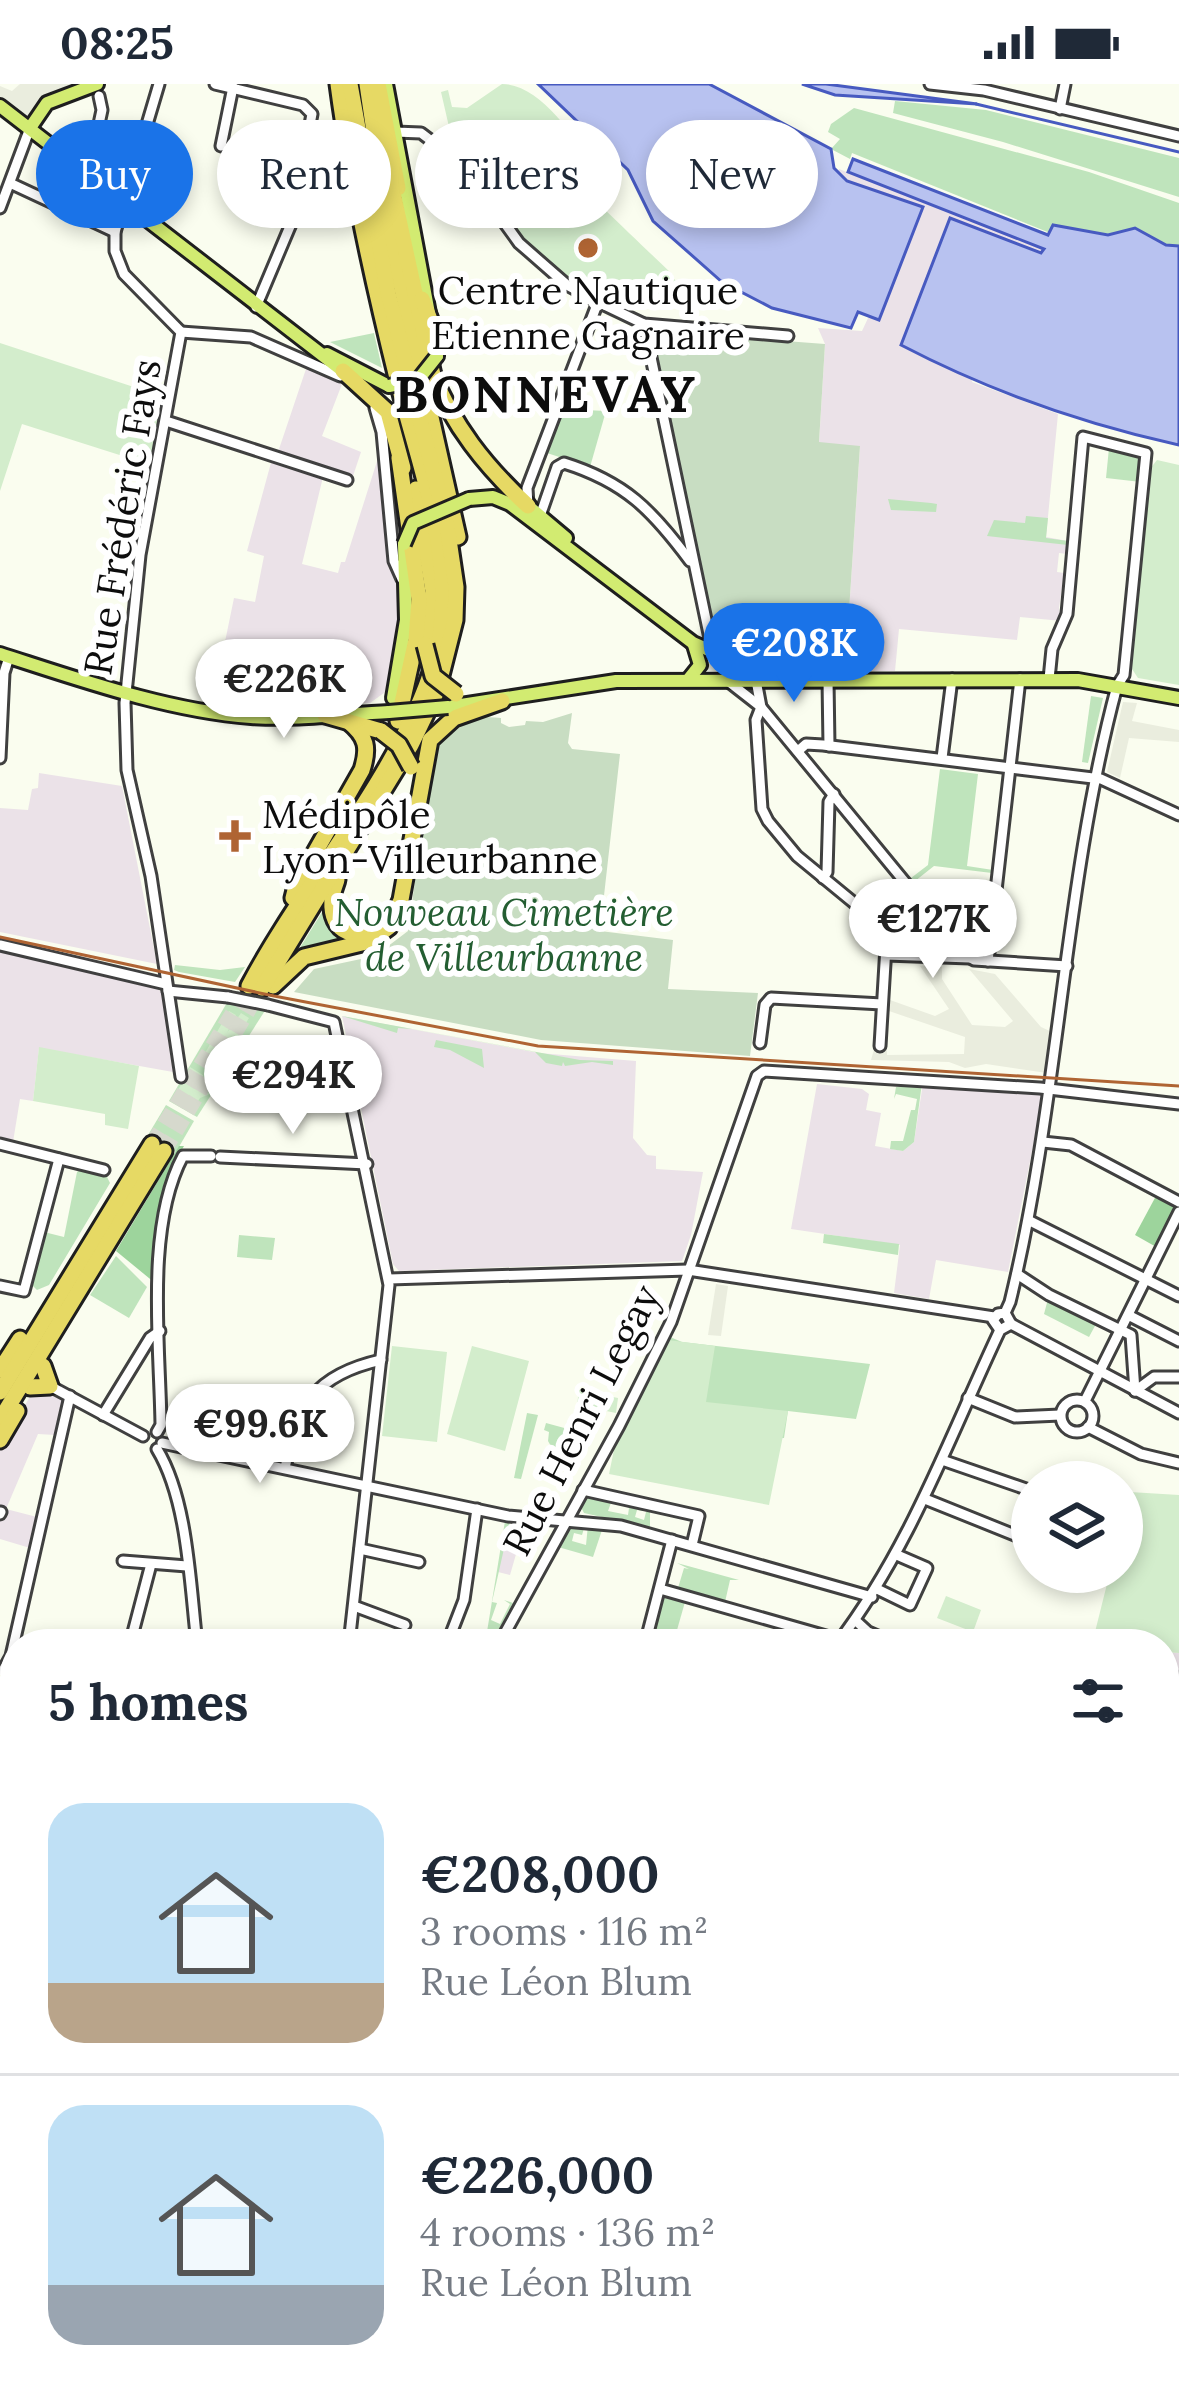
<!DOCTYPE html>
<html lang="en">
<head>
<meta charset="utf-8">
<style>
  body { margin:0; font-family:Lora,serif; background:#f2f2f3; color:#1f2937; height:100vh; display:flex; flex-direction:column; font-size:45px; white-space:nowrap }
  * { box-sizing:border-box; margin:0 }
  p { font-size:39px; color:#747a83 }
  .icon { flex:none; width:66px; height:66px; fill:none; stroke:currentColor; stroke-width:2; stroke-linecap:round; stroke-linejoin:round }
  .map { position:relative; flex:1; overflow:hidden }
  .panel { position:absolute; left:0px; top:1545px; width:1179px; height:768px; display:flex; flex-direction:column; background:#fff; border-radius:48px 48px 0 0; box-shadow:0 6px 18px #0003 }
  .panel>* { flex:none }
  .banner { position:absolute; left:36px; top:36px; width:1107px; height:108px; display:flex; gap:24px }
  .buttons { position:absolute; left:1011px; top:1377px; display:grid; gap:24px }
  .buttons a { display:grid; place-items:center; width:132px; height:132px; border-radius:50%; background:#fff; box-shadow:0 6px 18px #0003; font-size:60px }
  .price { position:absolute; translate:-50% -102px; padding:0 27px; border-radius:42px; background:#fff; color:#222; font-size:39px; line-height:78px; filter:drop-shadow(0 3px 6px #0008) }
  .price::after { content:''; position:absolute; left:50%; top:72px; width:36px; height:27px; margin-left:-18px; background:inherit; clip-path:polygon(0 0,100% 0,50% 100%) }
  .price.active { background:#1a73e8; color:#fff }
  ul { padding:0; list-style:none }
  li { display:flex; align-items:center; gap:36px; height:300px; padding:0 48px }
  li+li { border-top:3px solid #e0e1e3 }
  li span { display:grid; place-items:center; flex:none; width:336px; height:240px; border-radius:36px; color:#555 }
  li>.icon { margin-inline-start:auto }
  span .icon { width:144px; height:144px; fill:#fffc; stroke-width:1 }
  li b { font-size:51px }
  h2 { display:flex; justify-content:space-between; align-items:center; height:144px; padding:0 48px; font-size:51px }
  .chip { padding:0 42px; border-radius:54px; background:#fff; box-shadow:0 6px 18px #0003; font-size:42px; line-height:108px }
  .chip.active { background:#1a73e8; color:#fff }
  .status { display:flex; justify-content:space-between; align-items:center; height:84px; padding:0 60px; background:#fff; direction:ltr }
  .status svg { height:33px; fill:currentColor }
  .map>svg:first-child { display:block }
  .industrial { fill:#ebe2e8 }
  .green { fill:#bfe4bc }
  .forest { fill:#9dd49c }
  .cemetery { fill:#c8ddc2 }
  .pitch { fill:#d3edcc }
  .plaza { fill:#eaedde }
  .water { fill:#b8c2f0; stroke:#475ac0; stroke-width:3 }
  .lines { fill:none; stroke-linecap:round; stroke-linejoin:round }
  .stream { stroke:#475ac0; stroke-width:3 }
  .highway-tunnel { stroke:#d6d9cd; stroke-width:15; stroke-dasharray:15 8; stroke-linecap:butt }
  .minor-casing { stroke:#404040; stroke-width:15 }
  .major-casing { stroke:#1e1e1e; stroke-width:18 }
  .highway-casing { stroke:#1e1e1e; stroke-width:21 }
  .minor { stroke:#fff; stroke-width:9 }
  .major { stroke:#d2eb71; stroke-width:12 }
  .highway { stroke:#e6d964; stroke-width:15 }
  .tram { stroke:#af6433; stroke-width:3 }
  .minor-bridge-casing { stroke:#404040; stroke-width:15; stroke-linecap:butt }
  .major-bridge-casing { stroke:#1e1e1e; stroke-width:18; stroke-linecap:butt }
  .highway-bridge-casing { stroke:#1e1e1e; stroke-width:21; stroke-linecap:butt }
  .minor-bridge { stroke:#fff; stroke-width:9 }
  .major-bridge { stroke:#d2eb71; stroke-width:12 }
  .highway-bridge { stroke:#e6d964; stroke-width:15 }
  .poi-dot { fill:#af6433; stroke:#fff; stroke-width:4.5 }
  .labels { text-anchor:middle; dominant-baseline:central; stroke-width:12; stroke-linejoin:round; paint-order:stroke }
  .poi-label { font-size:39px; fill:#0d0d0d; stroke:#fff }
  .street-label { font-size:39px; fill:#0d0d0d; stroke:#fff }
  .park-label { font-size:39px; font-style:italic; fill:#245e32; stroke:#fff }
  .district-label { font-size:51px; font-weight:bold; letter-spacing:3px; fill:#0d0d0d; stroke:#fff }
</style>
</head>
<body>
<div class="status"><b>08:25</b><svg viewBox="0 0 49 12"><path d="M0 12V9h3v3zM5 12V6h3v6zM10 12V3h3v9zM15 12V0h3v12zM26 1h20v11H26zM47 4h2v5h-2z"/></svg></div>
<div class="map">
<svg width="1179" height="2313" viewBox="0 0 1179 2313">
  <rect width="100%" height="100%" fill="#fafdef"/>
  <!-- industrial -->
  <g class="industrial">
    <polygon points="839,85 1044,165 1042,170 966,140 972,298 1058,330 1046,453 1068,457 1067,470 1059,469 1057,488 1064,489 1059,524 1062,537 1020,533 1017,556 899,545 895,587 845,587 860,363 819,359 825,260 818,244 862,247 869,232 879,236 910,147 920,130 846,97 837,90"/>
    <polygon points="307,282 342,300 322,352 361,368 353,392 340,388 323,393 302,480 338,489 341,478 345,478 379,371 400,527 389,597 384,609 370,619 254,622 213,616 234,514 255,518 264,472 247,467 272,375 278,368"/>
    <polygon points="39,689 122,702 157,880 0,848 0,724 28,726 32,705 38,704"/>
    <polygon points="0,865 152,899 162,909 173,988 39,964 33,1017 20,1015 13,1058 0,1055"/>
    <polygon points="342,932 539,969 636,977 633,1054 647,1071 656,1072 656,1085 703,1088 691,1151 682,1177 399,1187 393,1180"/>
    <polygon points="923,999 1038,1005 1043,1012 1008,1188 936,1176 929,1215 894,1209 900,1161 791,1145 817,1000 862,1005 869,1010 866,1026 881,1029 875,1062 903,1067 914,1058"/>
    <polygon points="36,1302 63,1316 55,1351 38,1350 6,1425 37,1433 30,1464 0,1455 0,1365"/>
    <polygon points="506,1449 521,1453 510,1491 498,1488"/>
    <polygon points="1164,1568 1179,1569 1179,1944 1164,1971"/>
    <polygon points="1164,2069 1179,2076 1179,2183 1164,2209 1164,2103 1172,2088 1164,2083"/>
  </g>
  <!-- green -->
  <g class="green">
    <polygon points="895,17 986,26 1179,74 1179,113 1003,58 893,29"/>
    <polygon points="854,24 1089,88 1179,119 1179,162 1166,161 1135,144 1108,151 1054,141 1050,149 852,69 850,75 831,65 840,55 828,48 831,40"/>
    <polygon points="374,249 382,284 330,258"/>
    <polygon points="564,325 606,327 590,383 547,369"/>
    <polygon points="1109,364 1144,373 1141,398 1106,394"/>
    <polygon points="888,415 931,419 937,420 936,428 891,426"/>
    <polygon points="1026,432 1048,434 1046,454 1068,457 1068,461 987,452 994,436 1025,439"/>
    <polygon points="1091,612 1103,614 1088,679 1082,678"/>
    <polygon points="940,685 978,690 967,782 993,786 992,789 934,782 915,797 911,794 928,781"/>
    <polygon points="327,820 350,854 293,875"/>
    <polygon points="175,881 220,886 245,883 235,898 179,888 174,886"/>
    <polygon points="228,917 266,925 197,1033 169,1017"/>
    <polygon points="342,932 580,976 613,977 613,981 592,978 565,982 563,978 562,982 546,979 535,968 412,945 398,944 397,949"/>
    <polygon points="436,956 482,965 484,984 450,966 434,963"/>
    <polygon points="917,998 922,999 914,1058 903,1067 890,1065 891,1057 903,1057 911,1026 915,1026 917,1015 896,1010 894,1015 896,1003 915,1003"/>
    <polygon points="166,1021 194,1037 176,1068 148,1051"/>
    <polygon points="81,1085 106,1091 110,1099 49,1201 37,1206 31,1200 44,1148 64,1153 77,1088"/>
    <polygon points="824,1150 899,1160 898,1171 823,1159"/>
    <polygon points="239,1151 275,1154 272,1176 237,1173"/>
    <polygon points="116,1172 147,1203 129,1234 90,1211"/>
    <polygon points="1048,1215 1092,1237 1096,1240 1089,1253 1044,1230"/>
    <polygon points="670,1253 682,1258 870,1280 856,1335 788,1327 784,1354 615,1361"/>
    <polygon points="527,1329 538,1331 521,1395 514,1394"/>
    <polygon points="546,1339 590,1351 579,1370 552,1364 548,1357 549,1348 544,1346"/>
    <polygon points="587,1410 612,1416 608,1427 628,1431 629,1424 615,1417 645,1424 644,1427 637,1426 635,1433 644,1436 646,1428 650,1428 650,1444 584,1429 581,1423"/>
    <polygon points="505,1437 510,1438 492,1518 497,1519 491,1536 500,1540 510,1520 504,1516 513,1519 491,1560 485,1560"/>
    <polygon points="573,1441 585,1441 582,1451 574,1449 572,1457 586,1461 588,1441 603,1443 593,1473 558,1463"/>
    <polygon points="677,1479 739,1496 730,1496 725,1518 678,1504 684,1484 689,1485"/>
    <polygon points="664,1513 685,1518 673,1560 651,1560"/>
  </g>
  <!-- forest -->
  <g class="forest">
    <path d="M179,1062H184C159,1104 156,1150 155,1199L116,1167Z"/>
    <polygon points="1156,1112 1179,1124 1158,1164 1135,1151"/>
  </g>
  <!-- cemetery -->
  <g class="cemetery">
    <path d="M651,247L825,260L819,358L860,362L845,587C804,587 744,590 716,555L669,334L672,322L665,319Z"/>
    <path d="M572,629L568,659L572,665L620,670L600,847L673,856L668,905L758,909L750,972L541,956L294,908L314,885L375,872L408,847L434,661C451,640 473,630 501,634V639L509,643L525,641L526,637L543,638Z"/>
  </g>
  <!-- pitch -->
  <g class="pitch">
    <path d="M502,0C540,0 572,52 594,79L565,110L569,115L561,124L574,136L604,101L614,111L602,123C629,149 649,168 673,191L668,198L674,195L680,200L673,207L668,202L639,225C551,204 514,145 466,75L460,68L455,69L441,8L448,6L452,23L467,24Z"/>
    <polygon points="0,259 149,308 142,326 162,333 151,381 22,340 0,407"/>
    <polygon points="1157,376 1179,381 1179,601 1138,594 1130,582 1149,386"/>
    <polygon points="229,927 236,931 227,949 241,929 249,934 237,953 242,957 227,982 205,969"/>
    <polygon points="39,963 139,982 128,1045 105,1041 105,1030 33,1017"/>
    <polygon points="190,983 203,991 204,1005 210,1010 200,1014 193,1025 174,1014"/>
    <polygon points="668,1256 715,1262 706,1318 788,1327 769,1421 609,1390 615,1361"/>
    <polygon points="392,1262 447,1268 437,1358 382,1352"/>
    <polygon points="472,1262 529,1277 505,1367 447,1350"/>
    <polygon points="579,1306 618,1314 616,1329 577,1321"/>
    <polygon points="1130,1408 1179,1411 1179,1569 1164,1568 1164,1560 1092,1560 1110,1488 1122,1488 1122,1441"/>
    <polygon points="946,1512 981,1526 973,1548 937,1534"/>
  </g>
  <!-- plaza -->
  <g class="plaza">
    <polygon points="20,0 80,0 42,17 26,36 0,16 0,2 12,7"/>
    <polygon points="1123,618 1137,619 1132,637 1179,646 1179,658 1129,654 1120,694 1107,688"/>
    <polygon points="890,835 908,848 924,869 889,866 890,844 886,839"/>
    <polygon points="920,882 942,883 942,895 972,941 1005,943 1013,937 969,885 995,890 1041,943 1052,948 1047,989 986,980 965,984 949,978 871,976 875,962 887,964 887,971 964,970 965,953 889,927 890,916 935,932 949,925"/>
    <polygon points="716,1200 728,1202 721,1252 708,1251"/>
  </g>
  <!-- water -->
  <g class="water">
    <polygon points="538,0 709,0 831,65 834,84 847,97 923,123 879,236 858,228 851,244 772,224 722,198 653,137 628,86"/>
    <polygon points="802,0 826,0 977,20 835,11"/>
    <path d="M853,75L1048,151L1053,141L1108,151L1135,144L1166,161L1179,162V361C1080,339 991,308 901,261L950,134L1041,169L1044,165L848,88Z"/>
  </g>
  <g class="lines">
    <!-- stream -->
    <polyline class="stream" points="976,20 1179,68"/>
    <!-- highway-tunnel -->
    <g class="highway-tunnel">
      <polyline points="152,1060 248,904"/>
      <polyline points="164,1067 262,904"/>
    </g>
    <defs>
      <g id="minor">
        <polyline points="159,0 115,148 115,167 124,190 181,248 140,471 125,619 127,686 151,792 181,993"/>
        <polyline points="215,0 303,21 312,30 291,140 256,223"/>
        <polyline points="930,0 984,6 1179,52"/>
        <polyline points="1060,25 1065,0"/>
        <polyline points="395,48 421,49 462,80 519,159 567,201 598,218 644,240 788,252"/>
        <polyline points="221,62 233,3"/>
        <polyline points="59,68 70,57 90,58 96,54 102,26 99,12"/>
        <polyline points="12,100 115,148"/>
        <polyline points="0,124 30,44"/>
        <polyline points="644,240 713,569"/>
        <polyline points="181,248 251,253 340,292"/>
        <polyline points="375,324 382,348 394,477 402,495"/>
        <polyline points="166,337 347,396"/>
        <polyline points="528,422 527,404 598,218"/>
        <path d="M540,432L557,383L564,379C625,398 652,426 690,477"/>
        <polyline points="755,591 761,623 756,636 762,725 768,737 797,772 887,846 880,962"/>
        <polyline points="828,596 829,662"/>
        <polyline points="729,598 761,623 964,870 974,876 1067,882"/>
        <polyline points="798,667 806,660 823,661 1101,695 1179,731"/>
        <polyline points="0,674 4,589 9,573"/>
        <polyline points="942,674 952,595"/>
        <polyline points="823,794 827,788 829,718 834,710"/>
        <polyline points="0,861 166,900"/>
        <polyline points="886,871 970,874"/>
        <polyline points="988,877 1020,595"/>
        <polyline points="168,907 228,913"/>
        <polyline points="268,921 334,938 389,1201 349,1560"/>
        <polyline points="760,959 765,921 771,914 882,920"/>
        <polyline points="1043,1058 1071,1061 1179,1118"/>
        <polyline points="0,1060 104,1086"/>
        <polyline points="220,1073 367,1080"/>
        <polyline points="1030,1137 1179,1212"/>
        <polyline points="1017,1190 1049,1211 1131,1251 1135,1307"/>
        <polyline points="389,1195 688,1186 994,1233"/>
        <polyline points="0,1202 24,1207 59,1075"/>
        <polyline points="1130,1232 1179,1257"/>
        <polyline points="1011,1240 1179,1329"/>
        <path d="M1000,1246L993,1236L998,1230L1005,1229L1010,1218C1060,1014 1063,803 1117,602L1124,591L1146,369L1083,353L1067,530L1052,565L1049,595"/>
        <polyline points="50,1302 143,1352"/>
        <polyline points="1135,1307 1154,1293 1179,1293"/>
        <polyline points="968,1314 1015,1333 1060,1331"/>
        <circle cx="1077" cy="1332" r="16"/>
        <polyline points="1085,1317 1179,1128"/>
        <polyline points="103,1331 150,1254 160,1247"/>
        <polyline points="1088,1343 1141,1370 1179,1379"/>
        <path d="M157,1348L161,1341C160,1261 145,1143 183,1072H211"/>
        <polyline points="162,1359 508,1432 621,1442 872,1513"/>
        <path d="M157,1365C188,1416 190,1501 197,1560"/>
        <polyline points="942,1376 1032,1407"/>
        <path d="M285,1384C298,1321 314,1291 381,1276"/>
        <polyline points="583,1406 699,1432 692,1461"/>
        <polyline points="925,1415 1032,1458"/>
        <polyline points="0,1430 1,1428"/>
        <polyline points="360,1465 419,1478"/>
        <polyline points="123,1477 187,1482"/>
        <polyline points="660,1505 840,1556"/>
        <polyline points="877,1505 910,1521 927,1484 897,1471"/>
        <polyline points="354,1522 405,1541"/>
        <polyline points="855,1536 868,1548 896,1560"/>
        <polyline points="130,1560 151,1480"/>
        <polyline points="447,1560 464,1516 477,1425"/>
        <polyline points="499,1560 619,1342 671,1238 757,992 764,987 1040,1004 1179,1020"/>
        <polyline points="645,1560 672,1456"/>
        <path d="M837,1560C910,1464 949,1354 1000,1246L1011,1240L1005,1229"/>
        <polyline points="0,1592 11,1572 70,1312"/>
        <polyline points="1164,1605 1171,1588"/>
        <polyline points="1164,1784 1179,1792"/>
        <polyline points="0,1881 15,1891"/>
        <polyline points="0,1948 15,1922"/>
        <polyline points="1164,1981 1179,1953"/>
        <polyline points="1164,2026 1179,2033"/>
        <polyline points="0,2242 15,2240"/>
        <polyline points="143,2312 157,2298"/>
        <polyline points="83,2313 85,2298"/>
        <polyline points="164,2313 165,2298"/>
        <polyline points="359,2313 360,2298"/>
        <polyline points="465,2313 467,2298"/>
        <polyline points="557,2313 558,2298"/>
        <polyline points="693,2313 697,2298"/>
        <polyline points="796,2313 804,2298"/>
        <polyline points="846,2313 854,2298"/>
        <polyline points="984,2313 992,2298"/>
      </g>
      <g id="major">
        <polyline points="386,0 437,272"/>
        <polyline points="0,22 343,287"/>
        <polyline points="30,44 47,19 97,0"/>
        <polyline points="327,270 389,302"/>
        <polyline points="469,415 493,413 510,420 693,559 754,586 779,591"/>
        <polyline points="528,422 566,454"/>
        <path d="M0,570C78,595 168,627 251,633C296,636 344,630 389,628"/>
        <polyline points="688,596 700,581 694,561"/>
        <polyline points="393,614 406,536 404,460"/>
        <polyline points="448,623 616,597 1078,596 1179,614"/>
        <polyline points="0,1597 15,1611"/>
        <polyline points="760,2298 773,2313"/>
      </g>
      <g id="highway">
        <polyline points="367,0 388,143 458,453"/>
        <polyline points="378,0 398,104"/>
        <polyline points="390,95 433,291"/>
        <polyline points="422,215 434,246"/>
        <polyline points="343,287 388,328 403,384"/>
        <path d="M431,287C453,342 485,382 528,422"/>
        <polyline points="416,405 433,507 425,559"/>
        <polyline points="325,631 381,647"/>
        <polyline points="398,637 416,556 419,515 399,374"/>
        <path d="M337,796C325,824 333,858 370,848"/>
        <path d="M293,814L296,802L362,686C369,664 367,653 349,638"/>
        <path d="M249,902C303,799 401,689 434,579C461,485 419,384 397,294C373,197 351,99 338,0"/>
        <polyline points="273,902 304,873 370,857 389,843 401,816 430,656 454,634 502,617"/>
        <polyline points="262,904 411,661 437,607 455,536 456,503 447,442 388,209 350,0"/>
        <polyline points="0,1286 20,1255"/>
        <polyline points="30,1303 50,1302 43,1282"/>
        <polyline points="0,1308 152,1060"/>
        <polyline points="0,1336 164,1067"/>
        <polyline points="0,1356 17,1327"/>
      </g>
    </defs>
    <!-- minor casing -->
    <use href="#minor" class="minor-casing"/>
    <!-- major casing -->
    <use href="#major" class="major-casing"/>
    <!-- highway casing -->
    <use href="#highway" class="highway-casing"/>
    <!-- minor -->
    <use href="#minor" class="minor"/>
    <!-- major -->
    <use href="#major" class="major"/>
    <!-- highway -->
    <use href="#highway" class="highway"/>
    <!-- tram -->
    <polyline class="tram" points="0,853 274,912 538,962 1179,1002"/>
    <defs>
      <polyline id="minor-bridge" points="228,913 268,921"/>
      <g id="major-bridge">
        <polyline points="389,302 418,296 437,272"/>
        <polyline points="404,460 413,439 469,415"/>
        <polyline points="389,628 448,623"/>
      </g>
      <g id="highway-bridge">
        <polyline points="425,561 433,592 456,610"/>
        <polyline points="381,647 399,661 411,683"/>
      </g>
    </defs>
    <!-- minor-bridge casing -->
    <use href="#minor-bridge" class="minor-bridge-casing"/>
    <!-- major-bridge casing -->
    <use href="#major-bridge" class="major-bridge-casing"/>
    <!-- highway-bridge casing -->
    <use href="#highway-bridge" class="highway-bridge-casing"/>
    <!-- minor-bridge -->
    <use href="#minor-bridge" class="minor-bridge"/>
    <!-- major-bridge -->
    <use href="#major-bridge" class="major-bridge"/>
    <!-- highway-bridge -->
    <use href="#highway-bridge" class="highway-bridge"/>
  </g>
  <!-- markers -->
  <g class="poi-dot">
    <circle cx="588" cy="164" r="12"/>
    <path d="M229 734h12v12h12v12h-12v12h-12v-12h-12v-12h12z"/>
  </g>
  <g class="labels">
    <!-- poi labels -->
    <g class="poi-label">
      <text x="588" y="206">Centre Nautique<tspan x="588" dy="45">Etienne Gagnaire</tspan></text>
      <text x="262" y="730" text-anchor="start">Médipôle<tspan x="262" dy="45">Lyon-Villeurbanne</tspan></text>
    </g>
    <!-- street labels -->
    <g class="street-label">
      <text transform="translate(122 433) rotate(-81)">Rue Frédéric Fays</text>
      <text transform="translate(581 1336) rotate(-63)">Rue Henri Legay</text>
    </g>
    <!-- park labels -->
    <g class="park-label">
      <text x="504" y="828">Nouveau Cimetière<tspan x="504" dy="45">de Villeurbanne</tspan></text>
    </g>
    <!-- district labels -->
    <g class="district-label">
      <text x="546" y="309">BONNEVAY</text>
    </g>
  </g>
</svg>
<div class="buttons">
<a><svg class="icon" aria-label="layers" viewBox="0 0 24 24"><path d="M12 4l9 5-9 5-9-5zM3 14l9 5 9-5"/></svg></a>
</div>
<b class="price active" style="left:794px;top:621px">€208K</b>
<b class="price" style="left:284px;top:657px">€226K</b>
<b class="price" style="left:933px;top:897px">€127K</b>
<b class="price" style="left:293px;top:1053px">€294K</b>
<b class="price" style="left:260px;top:1402px">€99.6K</b>
<div class="banner">
<a class="chip active">Buy</a>
<a class="chip">Rent</a>
<a class="chip">Filters</a>
<a class="chip">New</a>
</div>
<section class="panel">
<h2>5 homes<svg class="icon" aria-label="filters" viewBox="0 0 24 24"><path d="M4 7h16M4 17h16"/><circle cx="9" cy="7" r="2"/><circle cx="15" cy="17" r="2"/></svg></h2>
<ul>
<li><span style="background:linear-gradient(#bfe0f5 75%,#b9a48a 0)"><svg class="icon" aria-label="home" viewBox="0 0 24 24"><path d="M3 11l9-7 9 7M6 9v11h12V9"/></svg></span><div><b>€208,000</b><p>3 rooms · 116 m²</p><p>Rue Léon Blum</p></div></li>
<li><span style="background:linear-gradient(#bfe0f5 75%,#9aa5b1 0)"><svg class="icon" aria-label="home" viewBox="0 0 24 24"><path d="M3 11l9-7 9 7M6 9v11h12V9"/></svg></span><div><b>€226,000</b><p>4 rooms · 136 m²</p><p>Rue Léon Blum</p></div></li>
</ul>
</section>
</div>
</body>
</html>
